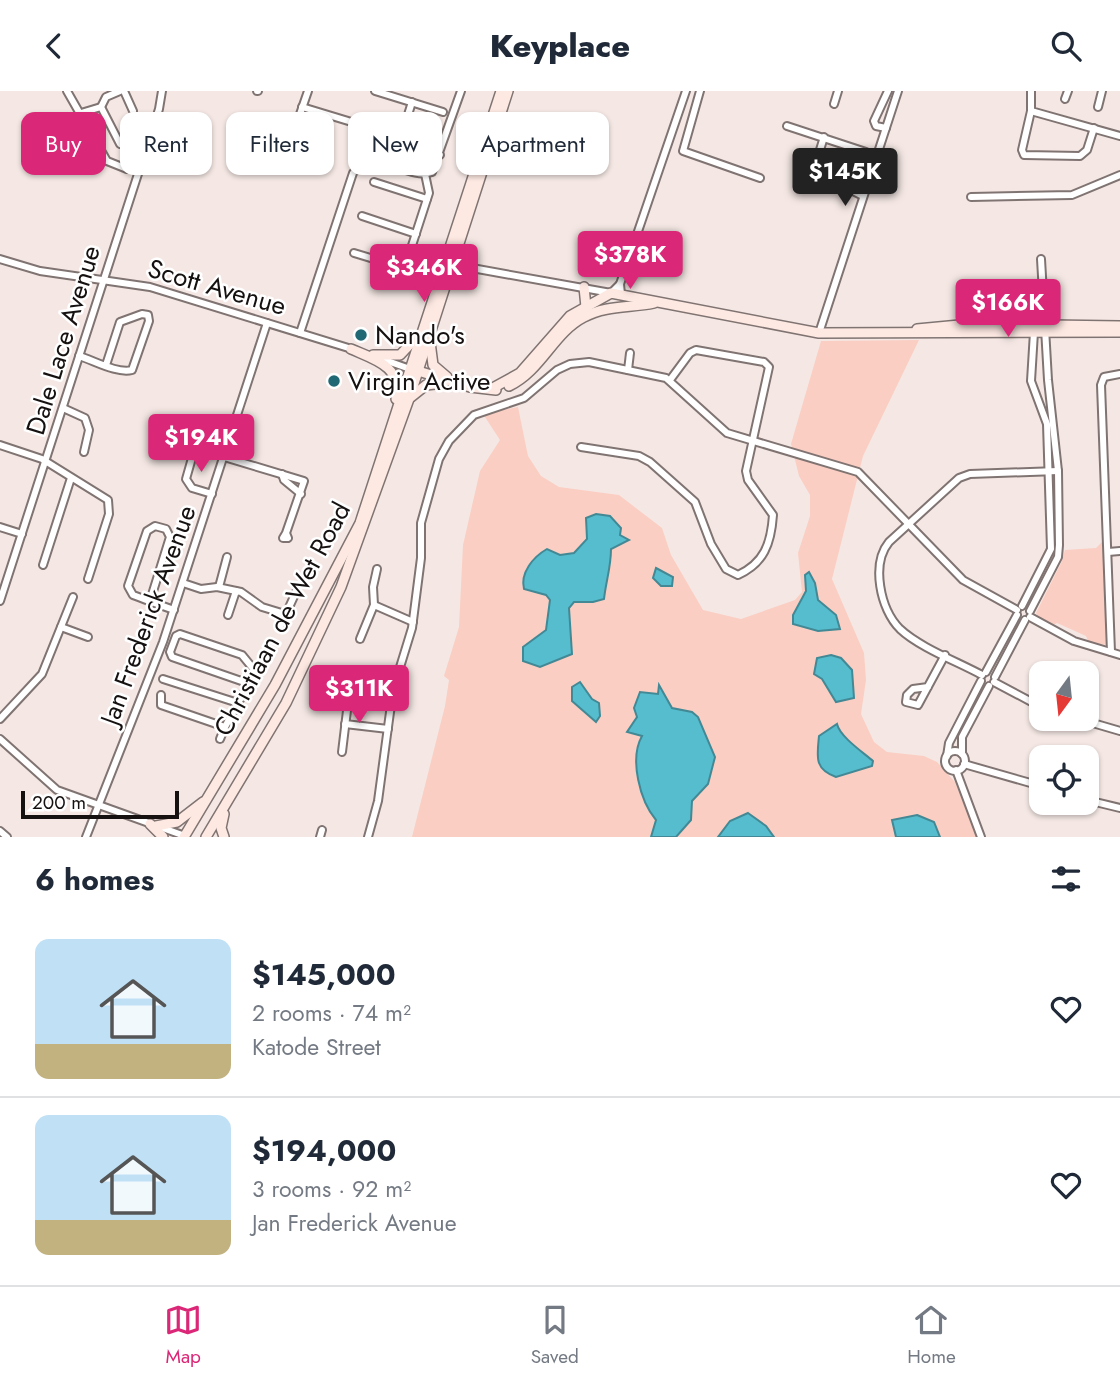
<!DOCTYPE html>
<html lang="en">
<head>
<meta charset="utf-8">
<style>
  body { margin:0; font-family:Jost,sans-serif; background:#f2f2f3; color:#1f2937; height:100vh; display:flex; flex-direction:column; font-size:26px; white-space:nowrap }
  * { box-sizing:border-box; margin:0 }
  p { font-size:23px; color:#747a83 }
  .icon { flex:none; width:38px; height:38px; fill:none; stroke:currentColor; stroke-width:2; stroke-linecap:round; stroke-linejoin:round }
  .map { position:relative; height:746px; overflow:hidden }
  .drawer { display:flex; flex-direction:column; background:#fff; flex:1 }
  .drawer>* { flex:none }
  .guide { position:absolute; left:21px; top:21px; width:700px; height:63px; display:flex; gap:14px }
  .needle { width:46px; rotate:195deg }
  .buttons { position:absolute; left:1029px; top:570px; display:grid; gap:14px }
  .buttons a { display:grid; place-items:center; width:70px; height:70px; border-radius:14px; background:#fff; box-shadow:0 2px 5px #0004; font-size:35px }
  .scale { position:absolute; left:21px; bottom:18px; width:158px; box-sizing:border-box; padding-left:7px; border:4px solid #151110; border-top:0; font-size:19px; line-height:24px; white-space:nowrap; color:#151110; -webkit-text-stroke:5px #fff; paint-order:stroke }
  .price { position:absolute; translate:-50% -60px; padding:0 16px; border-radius:7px; background:#db2777; color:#fff; font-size:23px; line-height:46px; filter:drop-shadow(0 2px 4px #0008) }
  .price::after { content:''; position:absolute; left:50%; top:42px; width:21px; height:16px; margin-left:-10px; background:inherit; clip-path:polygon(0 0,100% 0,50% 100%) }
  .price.on { background:#222; color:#fff }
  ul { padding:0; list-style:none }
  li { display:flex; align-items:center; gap:21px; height:175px; padding:0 35px }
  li+li { border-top:2px solid #e0e1e3 }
  li span { display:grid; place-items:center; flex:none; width:196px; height:140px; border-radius:14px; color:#555 }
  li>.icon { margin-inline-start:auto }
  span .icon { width:84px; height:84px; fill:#fffc; stroke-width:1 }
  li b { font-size:30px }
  h2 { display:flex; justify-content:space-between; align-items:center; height:84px; padding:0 35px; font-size:30px }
  .tag { padding:0 24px; border-radius:14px; background:#fff; box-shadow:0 2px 5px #0004; font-size:24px; line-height:63px }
  .tag.on { background:#db2777; color:#fff }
  header { display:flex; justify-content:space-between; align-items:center; height:91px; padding:0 35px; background:#fff; font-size:32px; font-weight:800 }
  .tab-bar { display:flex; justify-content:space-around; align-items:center; height:98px; border-top:2px solid #e0e1e3; background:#fff; font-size:19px; color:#747a83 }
  .tab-bar a { display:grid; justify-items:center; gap:4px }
  .tab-bar .on { color:#db2777 }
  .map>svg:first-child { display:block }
  .green { fill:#facec3 }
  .water { fill:#55bdce; stroke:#428995; stroke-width:2 }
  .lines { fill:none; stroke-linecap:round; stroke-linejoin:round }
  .street-casing { stroke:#807472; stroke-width:10 }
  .secondary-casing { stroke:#807472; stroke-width:12 }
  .street { stroke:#fff; stroke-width:6 }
  .secondary { stroke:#fde8e2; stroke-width:9 }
  .poi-dot { fill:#206974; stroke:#fff; stroke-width:2.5 }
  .labels { text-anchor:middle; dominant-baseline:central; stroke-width:5; stroke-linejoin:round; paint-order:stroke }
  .street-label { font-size:26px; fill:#151110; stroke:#fff }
  .poi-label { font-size:26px; fill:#151110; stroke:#fff; text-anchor:start }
</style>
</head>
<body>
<header><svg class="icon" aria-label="back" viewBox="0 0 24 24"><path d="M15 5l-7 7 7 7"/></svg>Keyplace<svg class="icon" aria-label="search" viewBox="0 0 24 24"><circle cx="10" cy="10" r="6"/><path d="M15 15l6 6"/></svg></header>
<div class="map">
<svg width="1120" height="746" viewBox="0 0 1120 746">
  <rect width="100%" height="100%" fill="#f5e8e4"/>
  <!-- green -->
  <g class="green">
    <polygon points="919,249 863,365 832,488 864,562 866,589 861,623 874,651 887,661 924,665 937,671 955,691 977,746 412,746 445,615 449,589 444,585 459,536 463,454 480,380 500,349 483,323 518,316 528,365 541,385 559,396 619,404 662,437 671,464 703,519 741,528 795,509 802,501 798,462 810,425 810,404 799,385 791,353 821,250"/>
    <polygon points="1102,451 1105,451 1108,554 1089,552 1086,545 1057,532 1051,535 1040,529 1036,522 1062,470 1065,459 1096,457"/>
  </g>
  <!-- water -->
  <g class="water">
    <path d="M596,423L610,425L621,437L620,444L629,449L611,458C611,476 606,490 604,508L593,511H574L569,517L572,563L540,576L523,570V556L546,539L550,509L546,504L524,498C520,482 533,466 547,458L560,464L574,462L587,448L586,427Z"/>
    <polygon points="656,477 673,486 672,495 661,495 653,487"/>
    <polygon points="809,481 815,492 818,509 836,524 840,538 818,540 793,533 793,524 806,500 805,484"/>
    <polygon points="831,564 841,567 852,579 854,607 836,611 822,588 814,583 817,567"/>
    <polygon points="580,591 592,608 599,612 600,625 596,631 572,610 572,596"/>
    <path d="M659,594L672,617L692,621L698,626L715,666L708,693L692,710L691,729L676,746H651L656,729C640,710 629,668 642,645L627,641L637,626L634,617L640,601L658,603Z"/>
    <path d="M837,633C840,646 864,662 873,670L872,675L836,686C814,678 817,666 819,645Z"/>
    <polygon points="748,722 766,735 774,746 718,746 730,730"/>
    <polygon points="917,724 934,731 940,746 896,746 892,729"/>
  </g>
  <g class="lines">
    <defs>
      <g id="street">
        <polyline points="67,0 107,70 127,78"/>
        <polyline points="124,0 133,20"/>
        <polyline points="257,0 258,0"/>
        <polyline points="375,0 443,21"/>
        <polyline points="700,0 683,60 760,87"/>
        <polyline points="1031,0 1031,20 1120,45"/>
        <polyline points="1065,8 1068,0"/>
        <polyline points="834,13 838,0"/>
        <polyline points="101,16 106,6 120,0"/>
        <polyline points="302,16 401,46 440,64"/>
        <polyline points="1098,16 1102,0"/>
        <polyline points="1031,20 1022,59 1024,64 1080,65 1087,59 1094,37"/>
        <polyline points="81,22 101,16 120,53"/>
        <polyline points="299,26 308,0"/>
        <polyline points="787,35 866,61 862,81 851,99 863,105"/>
        <polyline points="886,37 876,35 874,30 888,0"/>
        <polyline points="401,46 412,11"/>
        <polyline points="814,78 824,46"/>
        <polyline points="374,91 427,108"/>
        <polyline points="971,106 1072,104 1120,84"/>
        <polyline points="362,125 416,143"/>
        <polyline points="354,162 400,176 406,173 429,102 425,83"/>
        <polyline points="467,166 472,177 611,202 620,193"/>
        <polyline points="0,168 40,180 150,196 355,259"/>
        <polyline points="621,203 620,193 686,0"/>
        <path d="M300,242L353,82C376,52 405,90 432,81L461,0"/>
        <polyline points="819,242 898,0"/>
        <path d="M79,265C93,269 117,283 132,279L149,230L148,224L142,223L120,231L106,274"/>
        <polyline points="379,267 410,278"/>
        <polyline points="628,279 630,262"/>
        <polyline points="63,317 85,327 89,339 84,361"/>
        <polyline points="0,354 42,368 108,409 109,423 88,488"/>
        <path d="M581,356L639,365L650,371L695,411L711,453L726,478L738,484C764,472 771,453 773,424L748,389L746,380L769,276L764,271L696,259L690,262L670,289"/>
        <polyline points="194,360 186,388 192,397 212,403"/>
        <polyline points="224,366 304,390 286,442 288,447 283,447 286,442"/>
        <polyline points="282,383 284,389 301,403"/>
        <polyline points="0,436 22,443"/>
        <polyline points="1108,461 1120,460"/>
        <polyline points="43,474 71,387"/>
        <polyline points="183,492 201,498 217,496 241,501 262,516 285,523"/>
        <polyline points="219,496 227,466"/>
        <polyline points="0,510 159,18 162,0"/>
        <path d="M150,510L170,446L166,438L155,435L147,440L128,495L133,504C146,509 160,514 174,519"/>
        <polyline points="374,514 373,496 377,478"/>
        <polyline points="1022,515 1051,458 1047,333 1031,290 1034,241 1043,223"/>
        <polyline points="1030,520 1058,466 1059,454 1058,380 1048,289 1041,168"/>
        <polyline points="228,524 236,500"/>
        <polyline points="1030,526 1074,550 1120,564"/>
        <polyline points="61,536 88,546"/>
        <polyline points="280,536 296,501"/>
        <polyline points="360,548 374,514 413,531"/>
        <polyline points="1111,561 1101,294 1104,286 1120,283"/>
        <polyline points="986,581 1017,524"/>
        <path d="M982,584C958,571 919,556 900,538C880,518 871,473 889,451L959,387L970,383L1058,380"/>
        <polyline points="995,586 1025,529"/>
        <polyline points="994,591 1041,616"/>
        <polyline points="928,596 913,598 907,604 906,611 918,614 945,564"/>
        <polyline points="161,604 161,614 225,636 238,612 163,588"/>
        <polyline points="238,612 256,581 242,564 180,543 176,545 170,561 172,566 250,593"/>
        <polyline points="0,628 42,583 73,506"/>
        <polyline points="1079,628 1120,640"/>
        <polyline points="345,633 388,638"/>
        <polyline points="0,648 57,699 185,745"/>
        <polyline points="220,648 225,636"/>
        <circle cx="955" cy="670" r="10"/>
        <polyline points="342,661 349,603"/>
        <polyline points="962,663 962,646 989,595"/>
        <polyline points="947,665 949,652 981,590"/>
        <polyline points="964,673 1041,695"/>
        <polyline points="956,679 981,746"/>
        <polyline points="1087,709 1120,717"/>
        <polyline points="0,740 7,746"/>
        <polyline points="86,746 163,551 267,232"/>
        <polyline points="320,746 322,739"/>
        <polyline points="368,746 378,710 393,599 412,537 421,467 421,432 439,368 449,350 474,324 524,307 557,279 570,273 589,271 666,287 727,342 858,381 963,489 1017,519"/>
      </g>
      <g id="secondary">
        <polyline points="584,196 586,216"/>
        <polyline points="917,238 970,233 1120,235"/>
        <polyline points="430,251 433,274 447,286"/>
        <path d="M351,258C376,269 402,275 396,308"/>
        <polyline points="373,264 400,264 417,246"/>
        <polyline points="415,279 470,296 496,299"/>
        <path d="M509,295C542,279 553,242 584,226C606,214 631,217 654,212"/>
        <polyline points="491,298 520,282 570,225 611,202 819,242 1120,241"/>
        <polyline points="411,306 426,294 444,292"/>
        <polyline points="150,733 163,746"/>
        <polyline points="156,735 177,731 203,711"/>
        <polyline points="184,746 275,594 360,432 501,0"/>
        <polyline points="206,746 286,612 341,496 409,308 508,0"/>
        <polyline points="224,746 221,737 224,723"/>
      </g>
    </defs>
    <!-- street casing -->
    <use href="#street" class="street-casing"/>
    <!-- secondary casing -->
    <use href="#secondary" class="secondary-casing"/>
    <!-- street -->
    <use href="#street" class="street"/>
    <!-- secondary -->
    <use href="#secondary" class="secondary"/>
  </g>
  <!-- markers -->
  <g class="poi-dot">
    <circle cx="361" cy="244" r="7"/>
    <circle cx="334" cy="290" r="7"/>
  </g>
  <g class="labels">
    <!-- street labels -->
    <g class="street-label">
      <text transform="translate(217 196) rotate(16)">Scott Avenue</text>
      <text transform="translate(63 249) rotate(-73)">Dale Lace Avenue</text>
      <text transform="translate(148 524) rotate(-70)">Jan Frederick Avenue</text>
      <text transform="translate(282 528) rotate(-62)">Christiaan de Wet Road</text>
    </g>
    <!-- poi labels -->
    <g class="poi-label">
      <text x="375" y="244">Nando's</text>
      <text x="348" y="290">Virgin Active</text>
    </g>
  </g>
</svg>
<div class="buttons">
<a><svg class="needle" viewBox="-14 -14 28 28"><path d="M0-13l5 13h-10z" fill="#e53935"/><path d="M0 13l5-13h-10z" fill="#747a83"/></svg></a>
<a><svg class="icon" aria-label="locate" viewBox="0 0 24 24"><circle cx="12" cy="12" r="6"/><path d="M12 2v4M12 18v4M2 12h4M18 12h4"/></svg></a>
</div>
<div class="scale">200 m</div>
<b class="price on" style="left:845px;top:117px">$145K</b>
<b class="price" style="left:630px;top:200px">$378K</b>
<b class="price" style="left:424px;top:213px">$346K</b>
<b class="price" style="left:1008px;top:248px">$166K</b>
<b class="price" style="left:201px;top:383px">$194K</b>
<b class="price" style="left:359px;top:634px">$311K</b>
<div class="guide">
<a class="tag on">Buy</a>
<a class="tag">Rent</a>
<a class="tag">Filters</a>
<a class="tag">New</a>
<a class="tag">Apartment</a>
</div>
</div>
<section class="drawer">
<h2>6 homes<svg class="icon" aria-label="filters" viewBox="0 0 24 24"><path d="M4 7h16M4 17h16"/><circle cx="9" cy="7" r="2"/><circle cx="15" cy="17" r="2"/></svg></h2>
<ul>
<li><span style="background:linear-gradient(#bfe0f5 75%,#c2b280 0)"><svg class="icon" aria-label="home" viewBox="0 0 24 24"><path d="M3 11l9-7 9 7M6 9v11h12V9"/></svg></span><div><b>$145,000</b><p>2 rooms · 74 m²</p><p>Katode Street</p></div><svg class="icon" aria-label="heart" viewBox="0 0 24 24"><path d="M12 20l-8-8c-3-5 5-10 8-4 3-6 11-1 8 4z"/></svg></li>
<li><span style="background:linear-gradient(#bfe0f5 75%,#c2b280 0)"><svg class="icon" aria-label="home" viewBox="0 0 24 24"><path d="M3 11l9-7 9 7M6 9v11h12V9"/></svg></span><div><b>$194,000</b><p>3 rooms · 92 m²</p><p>Jan Frederick Avenue</p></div><svg class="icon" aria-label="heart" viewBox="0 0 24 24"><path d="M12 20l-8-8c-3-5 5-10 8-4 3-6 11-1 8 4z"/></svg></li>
</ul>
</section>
<nav class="tab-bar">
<a class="on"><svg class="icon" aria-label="map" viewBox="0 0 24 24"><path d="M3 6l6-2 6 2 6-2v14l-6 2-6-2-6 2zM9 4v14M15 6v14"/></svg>Map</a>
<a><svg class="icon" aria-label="saved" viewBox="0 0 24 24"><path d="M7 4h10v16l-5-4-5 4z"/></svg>Saved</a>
<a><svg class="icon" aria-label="home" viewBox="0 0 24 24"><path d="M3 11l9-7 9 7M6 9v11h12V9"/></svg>Home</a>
</nav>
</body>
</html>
